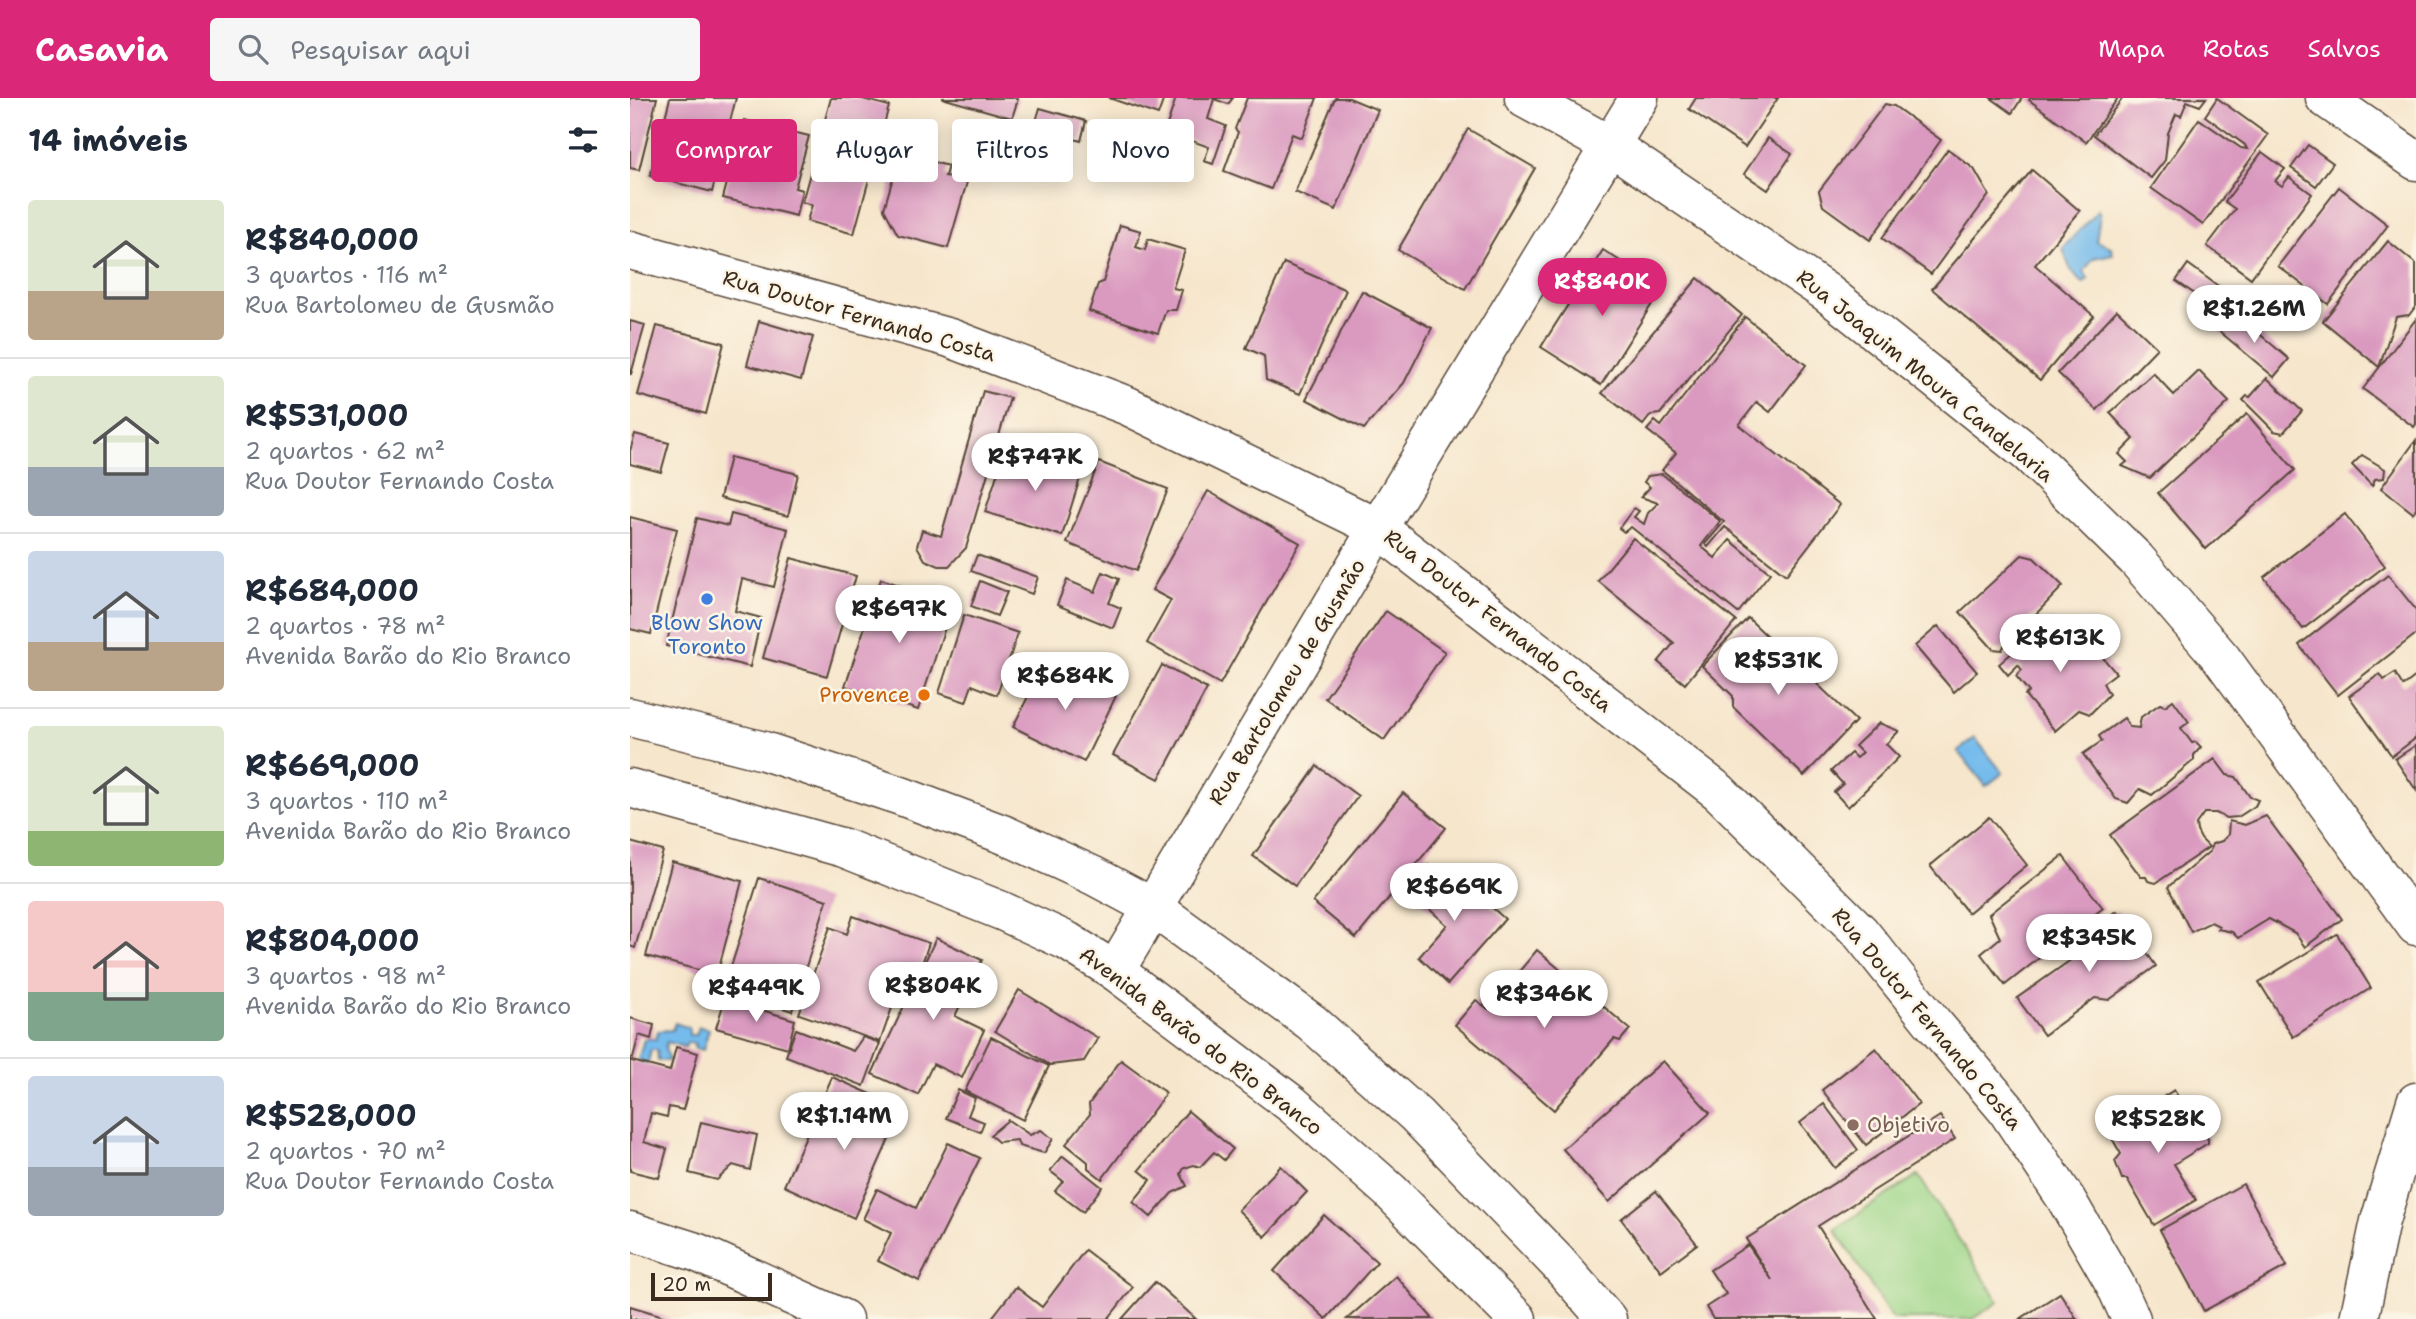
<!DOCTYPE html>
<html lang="pt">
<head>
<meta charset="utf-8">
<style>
  body { margin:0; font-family:"Shantell Sans",sans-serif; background:#f6f6f7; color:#1f2937; height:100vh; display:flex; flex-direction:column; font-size:26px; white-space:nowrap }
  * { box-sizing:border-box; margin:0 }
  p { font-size:23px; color:#747a83 }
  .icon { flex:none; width:38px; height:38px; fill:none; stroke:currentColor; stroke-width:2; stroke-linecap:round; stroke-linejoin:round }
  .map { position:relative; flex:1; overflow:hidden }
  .sheet { display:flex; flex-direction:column; background:#fff; width:630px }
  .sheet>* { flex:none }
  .banner { position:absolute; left:21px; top:21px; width:665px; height:63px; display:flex; gap:14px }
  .scale { position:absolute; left:21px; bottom:18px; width:121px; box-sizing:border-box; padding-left:7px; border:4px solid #3b2a1e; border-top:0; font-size:19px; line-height:24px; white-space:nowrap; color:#3b2a1e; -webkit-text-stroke:5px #fcf5e5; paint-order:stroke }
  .price { position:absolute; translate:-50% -60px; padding:0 16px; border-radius:24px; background:#fff; color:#222; font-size:23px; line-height:46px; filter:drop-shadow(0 2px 4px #0008) }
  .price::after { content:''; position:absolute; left:50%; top:42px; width:21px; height:16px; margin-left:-10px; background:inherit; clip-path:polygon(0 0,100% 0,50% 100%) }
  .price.selected { background:#db2777; color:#fff }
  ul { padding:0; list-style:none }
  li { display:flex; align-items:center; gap:21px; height:175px; padding:0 28px }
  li+li { border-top:2px solid #e0e1e3 }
  li span { display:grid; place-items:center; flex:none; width:196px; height:140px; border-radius:7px; color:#555 }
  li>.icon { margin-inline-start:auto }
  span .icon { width:84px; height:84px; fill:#fffc; stroke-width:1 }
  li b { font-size:30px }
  h2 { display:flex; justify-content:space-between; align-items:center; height:84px; padding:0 28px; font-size:30px }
  .tag { padding:0 24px; border-radius:7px; background:#fff; box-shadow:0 4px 18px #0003; font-size:24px; line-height:63px }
  .tag.selected { background:#db2777; color:#fff }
  header { display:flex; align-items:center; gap:42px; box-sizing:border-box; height:98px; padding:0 35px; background:#db2777; color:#fff }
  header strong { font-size:33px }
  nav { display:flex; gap:38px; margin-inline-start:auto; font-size:24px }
  .search { width:490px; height:63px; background:#f6f6f7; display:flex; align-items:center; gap:18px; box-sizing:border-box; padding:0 24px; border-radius:7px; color:#747a83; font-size:26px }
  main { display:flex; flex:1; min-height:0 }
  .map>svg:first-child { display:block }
  .green { fill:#9dd689; stroke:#6c8054; stroke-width:2 }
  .water { fill:#74bbec; stroke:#587285; stroke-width:2 }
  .building { fill:#da9ac0 }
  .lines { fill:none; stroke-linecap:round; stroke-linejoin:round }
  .street-casing { stroke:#574638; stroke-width:41 }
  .secondary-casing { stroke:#574638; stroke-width:41 }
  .street { stroke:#fff; stroke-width:38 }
  .secondary { stroke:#fff; stroke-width:38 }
  .shop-dot { fill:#3f7fe0; stroke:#fcf5e5; stroke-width:2.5 }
  .food-dot { fill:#e8710a; stroke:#fcf5e5; stroke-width:2.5 }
  .education-dot { fill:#8d6e63; stroke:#fcf5e5; stroke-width:2.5 }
  .labels { text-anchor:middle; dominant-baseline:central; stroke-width:5; stroke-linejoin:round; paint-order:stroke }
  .street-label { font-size:21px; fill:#3b2a1e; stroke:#fcf5e5 }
  .shop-label { font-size:21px; fill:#366cbe; stroke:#fcf5e5 }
  .food-label { font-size:21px; fill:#c56008; stroke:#fcf5e5; text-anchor:end }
  .education-label { font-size:21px; fill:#785e54; stroke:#fcf5e5; text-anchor:start }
</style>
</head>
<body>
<header>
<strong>Casavia</strong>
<div class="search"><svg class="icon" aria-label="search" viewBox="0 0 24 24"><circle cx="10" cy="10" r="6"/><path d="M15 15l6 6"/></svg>Pesquisar aqui</div>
<nav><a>Mapa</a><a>Rotas</a><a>Salvos</a></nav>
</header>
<main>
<section class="sheet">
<h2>14 imóveis<svg class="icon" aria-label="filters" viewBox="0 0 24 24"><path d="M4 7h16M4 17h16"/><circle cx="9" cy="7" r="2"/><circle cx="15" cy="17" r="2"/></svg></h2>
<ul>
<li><span style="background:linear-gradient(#dfe7d0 65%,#b9a48a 0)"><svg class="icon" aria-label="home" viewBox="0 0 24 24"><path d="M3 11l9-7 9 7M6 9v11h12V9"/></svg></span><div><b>R$840,000</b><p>3 quartos · 116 m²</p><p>Rua Bartolomeu de Gusmão</p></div></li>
<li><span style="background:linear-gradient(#dfe7d0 65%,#9aa5b1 0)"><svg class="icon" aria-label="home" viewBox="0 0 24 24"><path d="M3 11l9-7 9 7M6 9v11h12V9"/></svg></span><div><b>R$531,000</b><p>2 quartos · 62 m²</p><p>Rua Doutor Fernando Costa</p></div></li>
<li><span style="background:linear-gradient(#c9d6e8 65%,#b9a48a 0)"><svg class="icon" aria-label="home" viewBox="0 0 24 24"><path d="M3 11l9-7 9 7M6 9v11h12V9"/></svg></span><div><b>R$684,000</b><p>2 quartos · 78 m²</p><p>Avenida Barão do Rio Branco</p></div></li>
<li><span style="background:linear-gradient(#dfe7d0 75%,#8fb573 0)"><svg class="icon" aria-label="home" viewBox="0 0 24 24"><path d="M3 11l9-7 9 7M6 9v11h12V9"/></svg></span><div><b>R$669,000</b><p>3 quartos · 110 m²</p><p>Avenida Barão do Rio Branco</p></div></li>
<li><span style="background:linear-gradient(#f6c9c9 65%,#7fa58c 0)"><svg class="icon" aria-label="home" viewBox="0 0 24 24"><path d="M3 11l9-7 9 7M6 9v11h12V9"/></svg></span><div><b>R$804,000</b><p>3 quartos · 98 m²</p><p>Avenida Barão do Rio Branco</p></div></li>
<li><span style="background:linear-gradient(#c9d6e8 65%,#9aa5b1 0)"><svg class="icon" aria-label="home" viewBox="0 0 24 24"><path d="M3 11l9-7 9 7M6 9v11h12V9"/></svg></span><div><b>R$528,000</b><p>2 quartos · 70 m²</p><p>Rua Doutor Fernando Costa</p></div></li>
</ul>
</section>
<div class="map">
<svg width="1786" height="1221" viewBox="0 0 1786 1221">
  <rect width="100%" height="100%" fill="#fcf5e5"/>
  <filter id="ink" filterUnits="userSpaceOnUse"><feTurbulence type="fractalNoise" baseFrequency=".0143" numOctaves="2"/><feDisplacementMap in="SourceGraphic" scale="14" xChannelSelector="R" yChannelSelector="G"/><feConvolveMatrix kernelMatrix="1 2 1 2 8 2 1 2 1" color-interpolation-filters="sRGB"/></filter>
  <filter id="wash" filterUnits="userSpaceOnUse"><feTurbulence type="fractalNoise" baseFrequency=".00686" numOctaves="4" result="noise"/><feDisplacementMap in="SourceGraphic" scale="28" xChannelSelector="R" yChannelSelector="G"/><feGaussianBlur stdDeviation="1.57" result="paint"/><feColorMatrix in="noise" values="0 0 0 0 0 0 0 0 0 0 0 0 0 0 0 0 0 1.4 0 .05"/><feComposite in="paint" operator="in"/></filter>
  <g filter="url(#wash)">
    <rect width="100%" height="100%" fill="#f6e6cc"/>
    <!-- green -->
    <polygon class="green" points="1288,1077 1369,1204 1342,1221 1262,1221 1205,1131"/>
    <!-- water -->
    <g class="water">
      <path d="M1468,112L1470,117L1466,143L1481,149L1483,156L1464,160L1454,173L1458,181L1454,185C1441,178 1437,164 1433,150Z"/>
      <polygon points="1345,640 1373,675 1356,688 1328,653"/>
      <polygon points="45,925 59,930 59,937 66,937 69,929 79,931 73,952 64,950 65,946 58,944 55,949 37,944 35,950 39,963 28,963 27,952 21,952 18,965 8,962 14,941 26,941 28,933 42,932"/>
    </g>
    <g id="blocks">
      <!-- building -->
      <g class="building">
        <polygon points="0,0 27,0 9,72 0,70"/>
        <polygon points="40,0 106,0 82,94 20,78"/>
        <polygon points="201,0 229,0 259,8 224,136 177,123 182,107 172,104"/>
        <polygon points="312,0 385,0 388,1 382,20"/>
        <polygon points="479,0 534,0 528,17"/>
        <polygon points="546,0 603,0 598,6 584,1 578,21 596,28 583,66 574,63 579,49 535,33"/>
        <polygon points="617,0 687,0 672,40 662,36 641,91 594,73 608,34 605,31"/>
        <polygon points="705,0 719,0 748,12 706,112 665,94"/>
        <polygon points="1066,0 1148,0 1115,49 1059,11"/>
        <polygon points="1361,0 1392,0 1382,15"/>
        <polygon points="1400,0 1488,0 1456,44 1399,2"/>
        <polygon points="1493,0 1576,0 1570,8 1557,3 1551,18 1546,16 1538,35 1535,62 1521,80 1464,37"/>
        <polygon points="1587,0 1638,37 1573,127 1521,90 1569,21 1611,50 1617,51 1615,47 1575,18"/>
        <polygon points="1255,6 1264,8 1311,42 1240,142 1193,108 1189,93"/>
        <polygon points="410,10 456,23 451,43 404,30"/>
        <polygon points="114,22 179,38 165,90 172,92 166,118 93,100"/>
        <polygon points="466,26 522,44 517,57 461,39"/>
        <polygon points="838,31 905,70 835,191 768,152"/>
        <polygon points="1138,40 1162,56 1138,92 1114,76"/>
        <polygon points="1678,47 1703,65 1686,88 1661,70"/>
        <polygon points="1318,51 1344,71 1359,97 1301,176 1252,140"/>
        <polygon points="1632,54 1655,71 1645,83 1652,88 1659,79 1682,96 1621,180 1577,148 1605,111 1595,104"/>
        <polygon points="270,55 318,68 315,78 337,84 318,150 268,137 254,111"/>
        <polygon points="1402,72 1450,113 1405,167 1464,218 1410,282 1302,191"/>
        <polygon points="1709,89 1758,127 1698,206 1648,168"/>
        <polygon points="490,127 511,133 506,149 515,152 518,141 555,152 543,190 552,192 546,212 536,212 528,235 459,213 468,186 473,184"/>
        <polygon points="1758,143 1786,166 1786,208 1779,217 1766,219 1749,269 1693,223"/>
        <polygon points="973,152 1032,190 971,287 911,249"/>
        <polygon points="654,165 716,192 670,296 636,282 634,258 616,250"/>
        <polygon points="1558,166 1610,204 1595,226 1562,202 1566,197 1546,183"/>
        <polygon points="1068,180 1112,217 1030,316 1021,317 1013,327 972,295"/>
        <polygon points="732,193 802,230 774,285 734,331 676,301"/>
        <polygon points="1487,212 1527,250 1467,312 1428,275"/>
        <polygon points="1605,215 1659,261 1644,279 1589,233"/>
        <polygon points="1115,219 1176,267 1140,314 1127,304 1109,327 1210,407 1156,477 1095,429 1078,449 1075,446 1094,424 1032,372 1046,355 1017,332 1025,323 1031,328"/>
        <polygon points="1786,221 1786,326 1784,329 1733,291"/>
        <polygon points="0,223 15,227 1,276 0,276"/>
        <polygon points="129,223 183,239 171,282 117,267"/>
        <polygon points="27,228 94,245 76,316 8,297"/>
        <polygon points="1569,273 1599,304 1520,380 1492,368 1497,364 1489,356 1504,341 1480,315 1523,275 1544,297"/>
        <polygon points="1637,280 1672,313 1653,335 1644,333 1613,302 1617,298 1620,299"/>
        <polygon points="353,293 380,300 336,450 319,468 309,468 295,462 287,448 292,432 311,438"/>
        <polygon points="1617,316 1665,372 1576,451 1528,395"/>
        <polygon points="5,336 39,345 31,374 0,366 0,353"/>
        <polygon points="1786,342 1786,411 1783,415 1751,390"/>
        <polygon points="374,355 406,365 403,374 410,377 416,360 453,371 432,438 355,414"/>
        <polygon points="1732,357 1755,371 1754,380 1745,381 1742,388 1722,367"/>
        <polygon points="100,359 168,376 158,418 90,400"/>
        <polygon points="469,364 538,391 506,473 437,445"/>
        <polygon points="1032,376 1090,423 1071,448 1085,460 1100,442 1140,475 1108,515 1001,429 994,434 989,430 1004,410 1009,413 1004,419 1014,426 1018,415 1028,405 1011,399 1020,389 1014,384 1018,378"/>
        <polygon points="578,393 670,445 590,586 517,545 541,502 522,492"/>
        <polygon points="101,416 158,431 144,489 112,481 105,513 131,520 120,569 36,548 67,420 98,428"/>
        <polygon points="1715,416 1755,468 1673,531 1634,479"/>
        <polygon points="0,419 47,431 21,536 0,531"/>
        <polygon points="1003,440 1106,523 1055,586 1028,564 1044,545 968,483"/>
        <polygon points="347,457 408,479 402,496 341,473"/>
        <polygon points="1392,457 1404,460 1433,488 1406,516 1384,528 1372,552 1363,551 1330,514"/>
        <polygon points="161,460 226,478 197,578 133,560"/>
        <polygon points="473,474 489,481 479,505 491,510 483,530 427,507 437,482 465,494"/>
        <polygon points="1758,477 1786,512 1786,536 1708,597 1669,547"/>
        <polygon points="251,481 323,505 288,612 215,588"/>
        <polygon points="350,483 377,494 367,518 341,508"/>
        <polygon points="756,513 815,554 754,642 695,600"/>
        <polygon points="334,517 388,535 367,597 342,587 336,604 309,595"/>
        <polygon points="1118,520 1226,623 1174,678 1103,609 1103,598 1072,568"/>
        <polygon points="1421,521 1446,550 1457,541 1486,575 1473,585 1479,596 1460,616 1449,612 1425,633 1395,597 1399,594 1386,578 1392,572 1388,567 1378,577 1369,566"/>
        <polygon points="1308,528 1347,574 1324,594 1285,548"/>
        <polygon points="415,564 486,598 454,664 383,629"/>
        <polygon points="532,567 577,591 529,681 483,657"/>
        <polygon points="1765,575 1773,588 1786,578 1786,640 1762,658 1719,598 1750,576 1754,582"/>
        <polygon points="1543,602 1559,624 1551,630 1562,645 1566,644 1571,649 1564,657 1564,662 1522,697 1510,691 1498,705 1486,701 1453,656 1472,643 1469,638 1494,620 1500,629 1509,630 1511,619 1530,606 1535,608"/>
        <polygon points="1249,625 1269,633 1256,646 1269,659 1218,709 1204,694 1213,686 1201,673 1221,655 1226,660 1232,655 1225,648"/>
        <polygon points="1786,647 1786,692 1765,661"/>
        <polygon points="1585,661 1597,677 1606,679 1620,699 1628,702 1625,708 1608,719 1596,720 1586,715 1574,715 1566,726 1567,733 1571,741 1579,749 1526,785 1518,783 1516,779 1511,779 1480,737"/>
        <polygon points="687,668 728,698 665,788 623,758"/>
        <polygon points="773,695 816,730 726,840 683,804"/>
        <polygon points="1636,718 1712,821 1675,849 1665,835 1639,821 1608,840 1602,834 1588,831 1589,828 1581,824 1561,834 1538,789 1580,753 1582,746 1592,743 1598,737 1599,723 1615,727"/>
        <polygon points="1359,719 1397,767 1338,815 1300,768"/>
        <polygon points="0,744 33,753 5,850 0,848"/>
        <polygon points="1433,758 1473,810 1375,887 1351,856 1370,840 1359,816"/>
        <polygon points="42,764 112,783 87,877 16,858"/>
        <polygon points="798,767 821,788 837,787 875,821 818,886 789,859 817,827 777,791"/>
        <polygon points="129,780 197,802 162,913 94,891"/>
        <polygon points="1487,813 1526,868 1479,902 1465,900 1414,937 1387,900 1445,859 1438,848"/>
        <polygon points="223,818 299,845 289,874 276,870 250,944 169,916 200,829 217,836"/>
        <polygon points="1707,836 1741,890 1663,939 1629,884"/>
        <polygon points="306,840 352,862 325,918 354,932 332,980 303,966 288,997 242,976"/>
        <polygon points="907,852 1000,931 990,943 984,941 924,1012 825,927 846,902 858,911"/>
        <polygon points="389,892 468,940 454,963 420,967 365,933"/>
        <polygon points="95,901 165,922 158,950 86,930"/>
        <polygon points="0,920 24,927 21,941 9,937 2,963 40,973 46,949 68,955 53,1012 39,1009 37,1019 21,1015 14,1044 37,1051 29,1080 0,1073"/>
        <polygon points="166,931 223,953 233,939 250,945 234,988 156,958"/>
        <polygon points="361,939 419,968 393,1022 335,993"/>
        <polygon points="1246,950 1289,1006 1236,1047 1192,992"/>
        <polygon points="491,962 536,995 472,1081 458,1070 458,1064 436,1046 460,1016 459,1006"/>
        <polygon points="1033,963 1080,1015 979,1104 933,1051"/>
        <polygon points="202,979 273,1010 224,1120 154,1088 182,1024 217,1039 229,1010 195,995"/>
        <polygon points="328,992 345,1000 338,1018 354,1024 350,1034 316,1020"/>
        <polygon points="1544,992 1570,1036 1574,1035 1578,1041 1578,1045 1544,1066 1566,1102 1524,1127 1497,1081 1492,1081 1485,1063 1491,1056 1479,1035 1496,1025 1494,1021 1517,1007 1523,1016 1525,1014 1521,1007"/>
        <polygon points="1194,1006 1228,1052 1205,1070 1170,1025"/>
        <polygon points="558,1013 603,1051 594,1062 584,1054 570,1069 564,1067 554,1070 551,1076 557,1088 542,1095 521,1119 503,1104 521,1082 509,1072"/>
        <polygon points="1310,1018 1325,1041 1188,1128 1247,1221 1083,1221 1076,1209 1096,1196 1080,1172 1118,1147 1142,1182 1116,1141"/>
        <polygon points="378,1022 400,1037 411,1032 423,1041 414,1055 389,1048 387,1042 368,1044 360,1037"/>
        <polygon points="71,1024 127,1037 120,1072 103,1067 87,1082 59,1075"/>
        <polygon points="318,1045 350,1060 289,1183 248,1163 261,1135 233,1121 247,1091 286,1110"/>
        <polygon points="433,1058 472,1089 453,1114 425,1093 433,1083 420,1073"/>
        <polygon points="651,1068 677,1094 635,1139 608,1112"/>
        <polygon points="1613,1086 1657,1168 1574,1213 1530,1132"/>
        <polygon points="1026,1093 1067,1146 1031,1173 991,1121"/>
        <polygon points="694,1117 747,1164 696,1221 644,1173"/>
        <polygon points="455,1152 503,1189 478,1221 361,1221 386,1189 412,1209"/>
        <polygon points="766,1178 803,1221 717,1221"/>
        <polygon points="525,1184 566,1221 492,1221"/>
        <polygon points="1430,1195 1447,1221 1390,1221"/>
        <polygon points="0,1208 40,1220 40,1221 0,1221"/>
      </g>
    </g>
  </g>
  <g filter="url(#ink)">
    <use href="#blocks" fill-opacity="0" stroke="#574638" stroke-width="2"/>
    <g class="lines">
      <defs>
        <g id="street">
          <polyline points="894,0 981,48 1196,194 1399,356 1506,461 1592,561 1786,828"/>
          <polyline points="1695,0 1786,63"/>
          <polyline points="0,152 320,240 498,308 748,430 1089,694 1230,834 1303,925 1376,1011 1436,1101 1485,1186 1501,1221"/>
          <polyline points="485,873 748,430 1009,0"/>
          <polyline points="0,1133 66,1154 213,1221"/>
          <polyline points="1729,1221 1750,1123 1786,1004"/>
        </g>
        <g id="secondary">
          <polyline points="0,619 134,653 271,698 375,737 464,778 524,810 681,924 786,1017 928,1165 977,1221"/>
          <polyline points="0,690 214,750 372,813 437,843 485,873 663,1007 760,1093 887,1221"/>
        </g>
      </defs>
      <!-- street casing -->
      <use href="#street" class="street-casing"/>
      <!-- secondary casing -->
      <use href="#secondary" class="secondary-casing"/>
      <!-- street -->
      <use href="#street" class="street"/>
      <!-- secondary -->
      <use href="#secondary" class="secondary"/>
    </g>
  </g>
  <!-- markers -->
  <circle class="shop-dot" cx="77" cy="501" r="7"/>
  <circle class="food-dot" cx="294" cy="597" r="7"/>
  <circle class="education-dot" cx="1223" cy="1027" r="7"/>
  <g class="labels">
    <!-- street labels -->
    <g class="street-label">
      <text transform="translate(229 218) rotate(16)">Rua Doutor Fernando Costa</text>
      <text transform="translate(1295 278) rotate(39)">Rua Joaquim Moura Candelaria</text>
      <text transform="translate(868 523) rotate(38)">Rua Doutor Fernando Costa</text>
      <text transform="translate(657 584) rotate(-59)">Rua Bartolomeu de Gusmão</text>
      <text transform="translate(1297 921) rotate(50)">Rua Doutor Fernando Costa</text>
      <text transform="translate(571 943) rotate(37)">Avenida Barão do Rio Branco</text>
    </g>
    <!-- shop labels -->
    <g class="shop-label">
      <text x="77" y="525">Blow Show<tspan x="77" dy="24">Toronto</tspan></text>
    </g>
    <!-- food labels -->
    <g class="food-label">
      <text x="280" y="597">Provence</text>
    </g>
    <!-- education labels -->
    <g class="education-label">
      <text x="1237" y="1027">Objetivo</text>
    </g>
  </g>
</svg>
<div class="scale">20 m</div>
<b class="price selected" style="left:972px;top:220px">R$840K</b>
<b class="price" style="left:1624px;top:247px">R$1.26M</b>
<b class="price" style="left:405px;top:395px">R$747K</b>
<b class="price" style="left:269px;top:547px">R$697K</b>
<b class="price" style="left:1430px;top:576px">R$613K</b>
<b class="price" style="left:1148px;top:599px">R$531K</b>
<b class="price" style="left:435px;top:614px">R$684K</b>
<b class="price" style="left:824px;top:825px">R$669K</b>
<b class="price" style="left:1459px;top:876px">R$345K</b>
<b class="price" style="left:303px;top:924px">R$804K</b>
<b class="price" style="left:126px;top:926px">R$449K</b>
<b class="price" style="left:914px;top:932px">R$346K</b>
<b class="price" style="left:214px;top:1054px">R$1.14M</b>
<b class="price" style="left:1528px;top:1057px">R$528K</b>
<div class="banner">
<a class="tag selected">Comprar</a>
<a class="tag">Alugar</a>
<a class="tag">Filtros</a>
<a class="tag">Novo</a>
</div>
</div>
</main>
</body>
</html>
